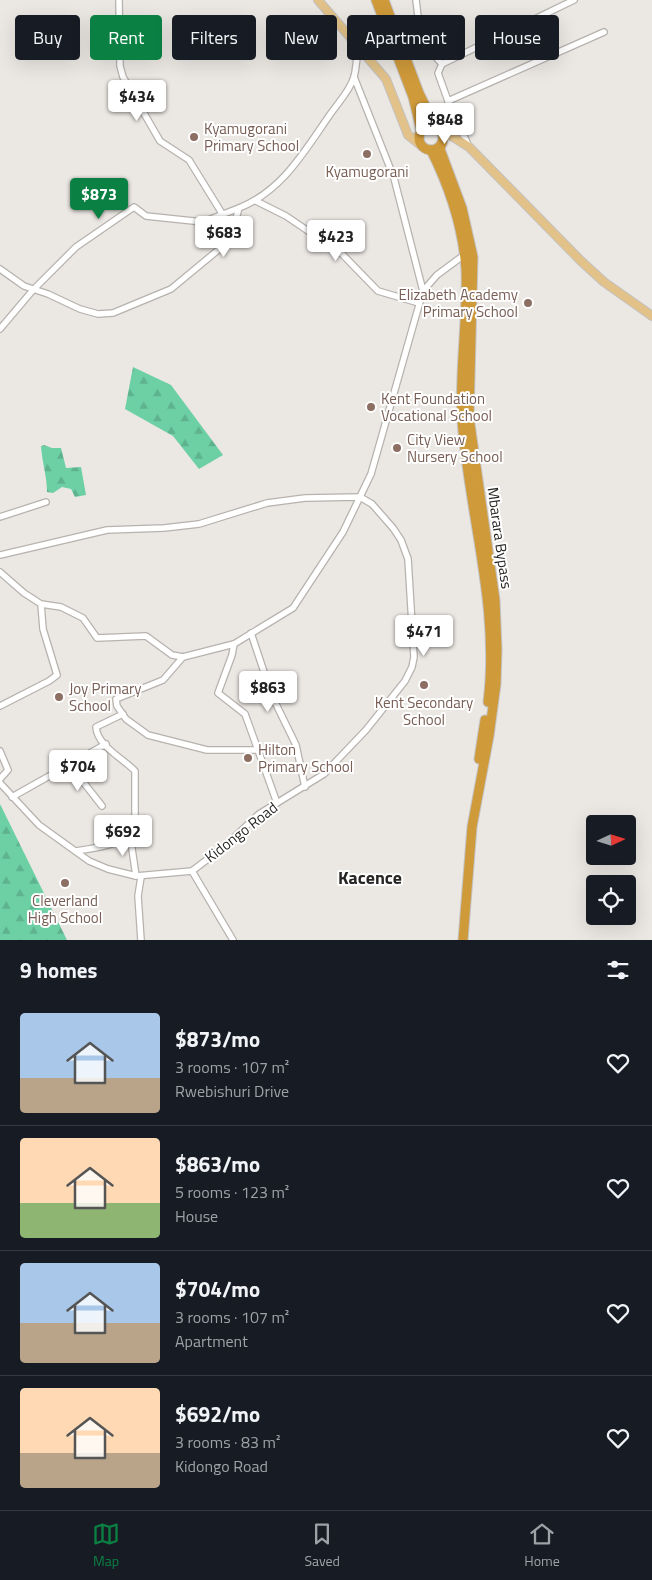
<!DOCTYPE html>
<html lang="en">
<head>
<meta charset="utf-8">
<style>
  body { margin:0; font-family:"Titillium Web",sans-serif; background:#20242c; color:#f1f3f6; height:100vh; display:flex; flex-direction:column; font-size:19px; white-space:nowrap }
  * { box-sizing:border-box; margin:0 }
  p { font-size:16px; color:#9ea1a6 }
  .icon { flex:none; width:28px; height:28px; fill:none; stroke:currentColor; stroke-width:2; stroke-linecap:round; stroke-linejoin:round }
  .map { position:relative; height:940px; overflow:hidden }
  .details { display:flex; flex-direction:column; background:#171b24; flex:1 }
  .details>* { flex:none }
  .hud { position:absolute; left:15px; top:15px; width:622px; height:45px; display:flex; gap:10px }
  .needle { width:32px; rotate:86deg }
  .buttons { position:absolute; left:586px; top:815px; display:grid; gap:10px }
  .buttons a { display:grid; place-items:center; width:50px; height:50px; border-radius:5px; background:#171b24; box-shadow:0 5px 20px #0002; font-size:25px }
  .price { position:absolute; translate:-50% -42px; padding:0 11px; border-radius:5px; background:#fff; color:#222; font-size:16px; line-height:32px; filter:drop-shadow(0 1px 2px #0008) }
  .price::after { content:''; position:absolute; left:50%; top:30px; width:15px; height:11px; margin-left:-8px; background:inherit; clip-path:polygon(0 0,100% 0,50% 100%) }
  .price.selected { background:#0b8043; color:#fff }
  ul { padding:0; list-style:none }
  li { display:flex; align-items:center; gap:15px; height:125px; padding:0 20px }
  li+li { border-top:1px solid #363941 }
  li span { display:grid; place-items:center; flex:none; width:140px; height:100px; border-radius:5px; color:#555 }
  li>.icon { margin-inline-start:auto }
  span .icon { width:60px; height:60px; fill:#fffc; stroke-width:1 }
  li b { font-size:21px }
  h2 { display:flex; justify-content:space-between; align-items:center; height:60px; padding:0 20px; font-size:21px }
  .tag { padding:0 18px; border-radius:5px; background:#171b24; box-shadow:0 5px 20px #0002; font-size:18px; line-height:45px }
  .tag.selected { background:#0b8043; color:#fff }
  .tabs { display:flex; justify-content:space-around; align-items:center; height:70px; border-top:1px solid #363941; background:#171b24; font-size:14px; color:#9ea1a6 }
  .tabs a { display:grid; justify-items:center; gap:2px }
  .tabs .selected { color:#0b8043 }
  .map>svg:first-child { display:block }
  .forest { fill:url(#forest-firs) }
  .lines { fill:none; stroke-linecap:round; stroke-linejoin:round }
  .minor-casing { stroke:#b6b2ae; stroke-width:8 }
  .major-casing { stroke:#c3c2c2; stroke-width:10 }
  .highway-casing { stroke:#c3c2c2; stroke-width:11 }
  .minor { stroke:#fff; stroke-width:5.5 }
  .major { stroke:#e2c289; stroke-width:8 }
  .highway { stroke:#cf9a3a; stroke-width:9 }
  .education-dot { fill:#8d6e63; stroke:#fff; stroke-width:2 }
  .labels { text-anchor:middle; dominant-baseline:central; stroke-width:4; stroke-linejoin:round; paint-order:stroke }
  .education-label { font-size:15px; fill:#785e54; stroke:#fff; text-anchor:start }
  .street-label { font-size:15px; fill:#272624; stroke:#fff }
  .quarter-label { font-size:18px; font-weight:bold; fill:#272624; stroke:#fff }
</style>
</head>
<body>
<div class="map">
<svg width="652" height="940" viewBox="0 0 652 940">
  <defs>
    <pattern id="forest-firs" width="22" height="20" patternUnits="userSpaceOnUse" patternTransform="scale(1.25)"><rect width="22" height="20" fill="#6cd0a4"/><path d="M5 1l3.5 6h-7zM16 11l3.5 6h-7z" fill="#5eb28d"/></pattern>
  </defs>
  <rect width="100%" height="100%" fill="#ebe7e3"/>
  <!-- forest -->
  <g class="forest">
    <polygon points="133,367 171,385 223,455 199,469 173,436 125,409"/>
    <path d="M44,445L52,448H61L66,468L81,467L86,495L75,497L71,489L62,487L53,493L47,492C47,476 42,462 41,446Z"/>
    <polygon points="0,804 67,940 0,940"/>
  </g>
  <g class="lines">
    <defs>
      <g id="minor">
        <polyline points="119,0 120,66 123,77 160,141 189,160 223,215"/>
        <polyline points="416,0 421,41 442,64"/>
        <polyline points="354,77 394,178 423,291"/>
        <polyline points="448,101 438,73 442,64 574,0"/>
        <polyline points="469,147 448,101 604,32"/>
        <polyline points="256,201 286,216 342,254 378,291 419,303"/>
        <path d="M0,269L24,286L48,294L80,309L98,314L113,313L171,289L223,246L232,232L239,208C282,191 304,152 329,116C337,104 350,91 354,77C357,67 355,60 360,47"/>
        <polyline points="0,329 33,290 76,247 134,207 146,216 203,222 239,208"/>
        <polyline points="0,517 46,502"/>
        <polyline points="0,555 107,530 164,528 199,524 267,503 305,498 360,497 372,504 393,528 401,540 408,559 414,657 412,667 405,681 366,730 324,774 259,814 225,846 192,871 136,876 108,869 89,861 39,825 0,783"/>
        <polyline points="0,572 24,593 41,604 61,607 83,618 97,638 146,636 172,655 183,657 234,644 293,608 343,532 371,474 423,291 437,275 464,255"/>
        <polyline points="251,633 272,696 296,745 305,787"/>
        <polyline points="234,644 232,655 218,693 245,714 258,750"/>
        <polyline points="183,657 163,680 116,699 117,706 126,719 148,735 207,750 258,750 277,803"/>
        <polyline points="0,706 49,681 57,675 43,629 41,604"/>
        <polyline points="0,751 8,770 0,779"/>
        <polyline points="73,764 84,783 102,806"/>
        <polyline points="12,797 106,744"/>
        <polyline points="130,835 136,876"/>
        <path d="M76,851C91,849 128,844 135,829V771C124,759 97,746 96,727L123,714"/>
        <polyline points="192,871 233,940"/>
        <polyline points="141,940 138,896 141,877"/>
      </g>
      <g id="major">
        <polyline points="318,0 386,79 408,135 422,146"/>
        <polyline points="439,128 469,147 581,261 604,282 652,316"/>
      </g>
      <g id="highway">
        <polyline points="376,0 413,97 421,130"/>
        <polyline points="384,0 419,93 435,126"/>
        <circle cx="431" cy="138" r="12"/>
        <polyline points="442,143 440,149 462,208 473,257 469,417 495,600 497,649 496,684 489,736 472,827 463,940"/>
        <path d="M431,150C449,186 463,229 466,269C468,320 459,370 462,420C469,515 500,606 488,702"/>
        <polyline points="479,759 485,720"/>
      </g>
    </defs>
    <!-- minor casing -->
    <use href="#minor" class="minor-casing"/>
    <!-- major casing -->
    <use href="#major" class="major-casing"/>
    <!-- highway casing -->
    <use href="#highway" class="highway-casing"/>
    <!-- minor -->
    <use href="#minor" class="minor"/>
    <!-- major -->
    <use href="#major" class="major"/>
    <!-- highway -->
    <use href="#highway" class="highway"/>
  </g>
  <!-- markers -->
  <g class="education-dot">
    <circle cx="194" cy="137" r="5"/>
    <circle cx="367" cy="154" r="5"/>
    <circle cx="528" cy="303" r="5"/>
    <circle cx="371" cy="407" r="5"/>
    <circle cx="397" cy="448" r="5"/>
    <circle cx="424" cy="685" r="5"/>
    <circle cx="59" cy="697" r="5"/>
    <circle cx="248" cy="758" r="5"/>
    <circle cx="65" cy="883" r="5"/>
  </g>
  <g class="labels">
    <!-- education labels -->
    <g class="education-label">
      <text x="204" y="128">Kyamugorani<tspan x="204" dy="17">Primary School</tspan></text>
      <text x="367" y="171" text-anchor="middle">Kyamugorani</text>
      <text x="518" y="294" text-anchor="end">Elizabeth Academy<tspan x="518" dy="17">Primary School</tspan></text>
      <text x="381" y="398">Kent Foundation<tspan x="381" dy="17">Vocational School</tspan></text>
      <text x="407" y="439">City View<tspan x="407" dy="17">Nursery School</tspan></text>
      <text x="69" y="688">Joy Primary<tspan x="69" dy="17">School</tspan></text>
      <text x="424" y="702" text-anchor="middle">Kent Secondary<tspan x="424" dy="17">School</tspan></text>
      <text x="258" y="749">Hilton<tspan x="258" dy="17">Primary School</tspan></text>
      <text x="65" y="900" text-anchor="middle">Cleverland<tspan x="65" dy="17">High School</tspan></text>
    </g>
    <!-- street labels -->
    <g class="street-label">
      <text transform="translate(500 538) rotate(82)">Mbarara Bypass</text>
      <text transform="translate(241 832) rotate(-38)">Kidongo Road</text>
    </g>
    <!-- quarter labels -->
    <g class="quarter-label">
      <text x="370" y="877">Kacence</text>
    </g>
  </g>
</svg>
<div class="buttons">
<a><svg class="needle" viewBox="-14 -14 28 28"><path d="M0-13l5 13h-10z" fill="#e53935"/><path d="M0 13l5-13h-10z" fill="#9ea1a6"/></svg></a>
<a><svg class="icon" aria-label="locate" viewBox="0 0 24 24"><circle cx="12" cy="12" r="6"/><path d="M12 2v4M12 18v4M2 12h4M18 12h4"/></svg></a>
</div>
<b class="price" style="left:137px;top:122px">$434</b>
<b class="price" style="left:445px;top:145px">$848</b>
<b class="price selected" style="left:99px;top:220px">$873</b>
<b class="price" style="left:224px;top:258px">$683</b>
<b class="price" style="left:336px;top:262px">$423</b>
<b class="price" style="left:424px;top:657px">$471</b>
<b class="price" style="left:268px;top:713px">$863</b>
<b class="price" style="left:78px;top:792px">$704</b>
<b class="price" style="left:123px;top:857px">$692</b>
<div class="hud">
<a class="tag">Buy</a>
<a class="tag selected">Rent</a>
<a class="tag">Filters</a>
<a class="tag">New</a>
<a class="tag">Apartment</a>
<a class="tag">House</a>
</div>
</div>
<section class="details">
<h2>9 homes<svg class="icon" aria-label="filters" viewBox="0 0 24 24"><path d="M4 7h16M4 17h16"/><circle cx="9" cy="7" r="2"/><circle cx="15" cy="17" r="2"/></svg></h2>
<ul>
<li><span style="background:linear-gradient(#a9c7e8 65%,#b9a48a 0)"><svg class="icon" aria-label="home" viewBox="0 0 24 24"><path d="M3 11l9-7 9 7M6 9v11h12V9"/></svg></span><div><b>$873/mo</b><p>3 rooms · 107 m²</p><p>Rwebishuri Drive</p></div><svg class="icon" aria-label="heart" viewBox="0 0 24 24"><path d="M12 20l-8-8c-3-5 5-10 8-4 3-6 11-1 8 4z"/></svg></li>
<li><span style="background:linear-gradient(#ffd9b3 65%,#8fb573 0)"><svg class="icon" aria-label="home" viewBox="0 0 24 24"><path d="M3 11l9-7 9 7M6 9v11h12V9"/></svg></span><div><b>$863/mo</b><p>5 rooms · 123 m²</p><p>House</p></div><svg class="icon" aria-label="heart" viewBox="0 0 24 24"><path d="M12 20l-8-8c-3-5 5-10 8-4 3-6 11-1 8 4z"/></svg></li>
<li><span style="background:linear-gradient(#a9c7e8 60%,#b9a48a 0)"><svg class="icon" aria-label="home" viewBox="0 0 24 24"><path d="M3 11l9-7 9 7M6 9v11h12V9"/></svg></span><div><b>$704/mo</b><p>3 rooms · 107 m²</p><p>Apartment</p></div><svg class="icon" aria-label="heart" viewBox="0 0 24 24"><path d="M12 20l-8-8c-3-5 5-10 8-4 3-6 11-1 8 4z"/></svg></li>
<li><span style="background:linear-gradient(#ffd9b3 65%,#b9a48a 0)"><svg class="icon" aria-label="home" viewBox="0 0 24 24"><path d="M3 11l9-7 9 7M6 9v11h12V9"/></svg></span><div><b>$692/mo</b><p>3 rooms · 83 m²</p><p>Kidongo Road</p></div><svg class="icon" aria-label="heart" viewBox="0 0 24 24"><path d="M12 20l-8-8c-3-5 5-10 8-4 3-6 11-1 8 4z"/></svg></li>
</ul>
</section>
<nav class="tabs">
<a class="selected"><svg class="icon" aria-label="map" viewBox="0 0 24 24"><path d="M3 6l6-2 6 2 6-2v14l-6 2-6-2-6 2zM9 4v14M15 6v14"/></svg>Map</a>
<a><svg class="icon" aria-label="saved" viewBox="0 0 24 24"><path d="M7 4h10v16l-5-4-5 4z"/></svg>Saved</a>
<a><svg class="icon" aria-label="home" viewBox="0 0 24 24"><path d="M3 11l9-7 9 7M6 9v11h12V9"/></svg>Home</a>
</nav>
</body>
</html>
